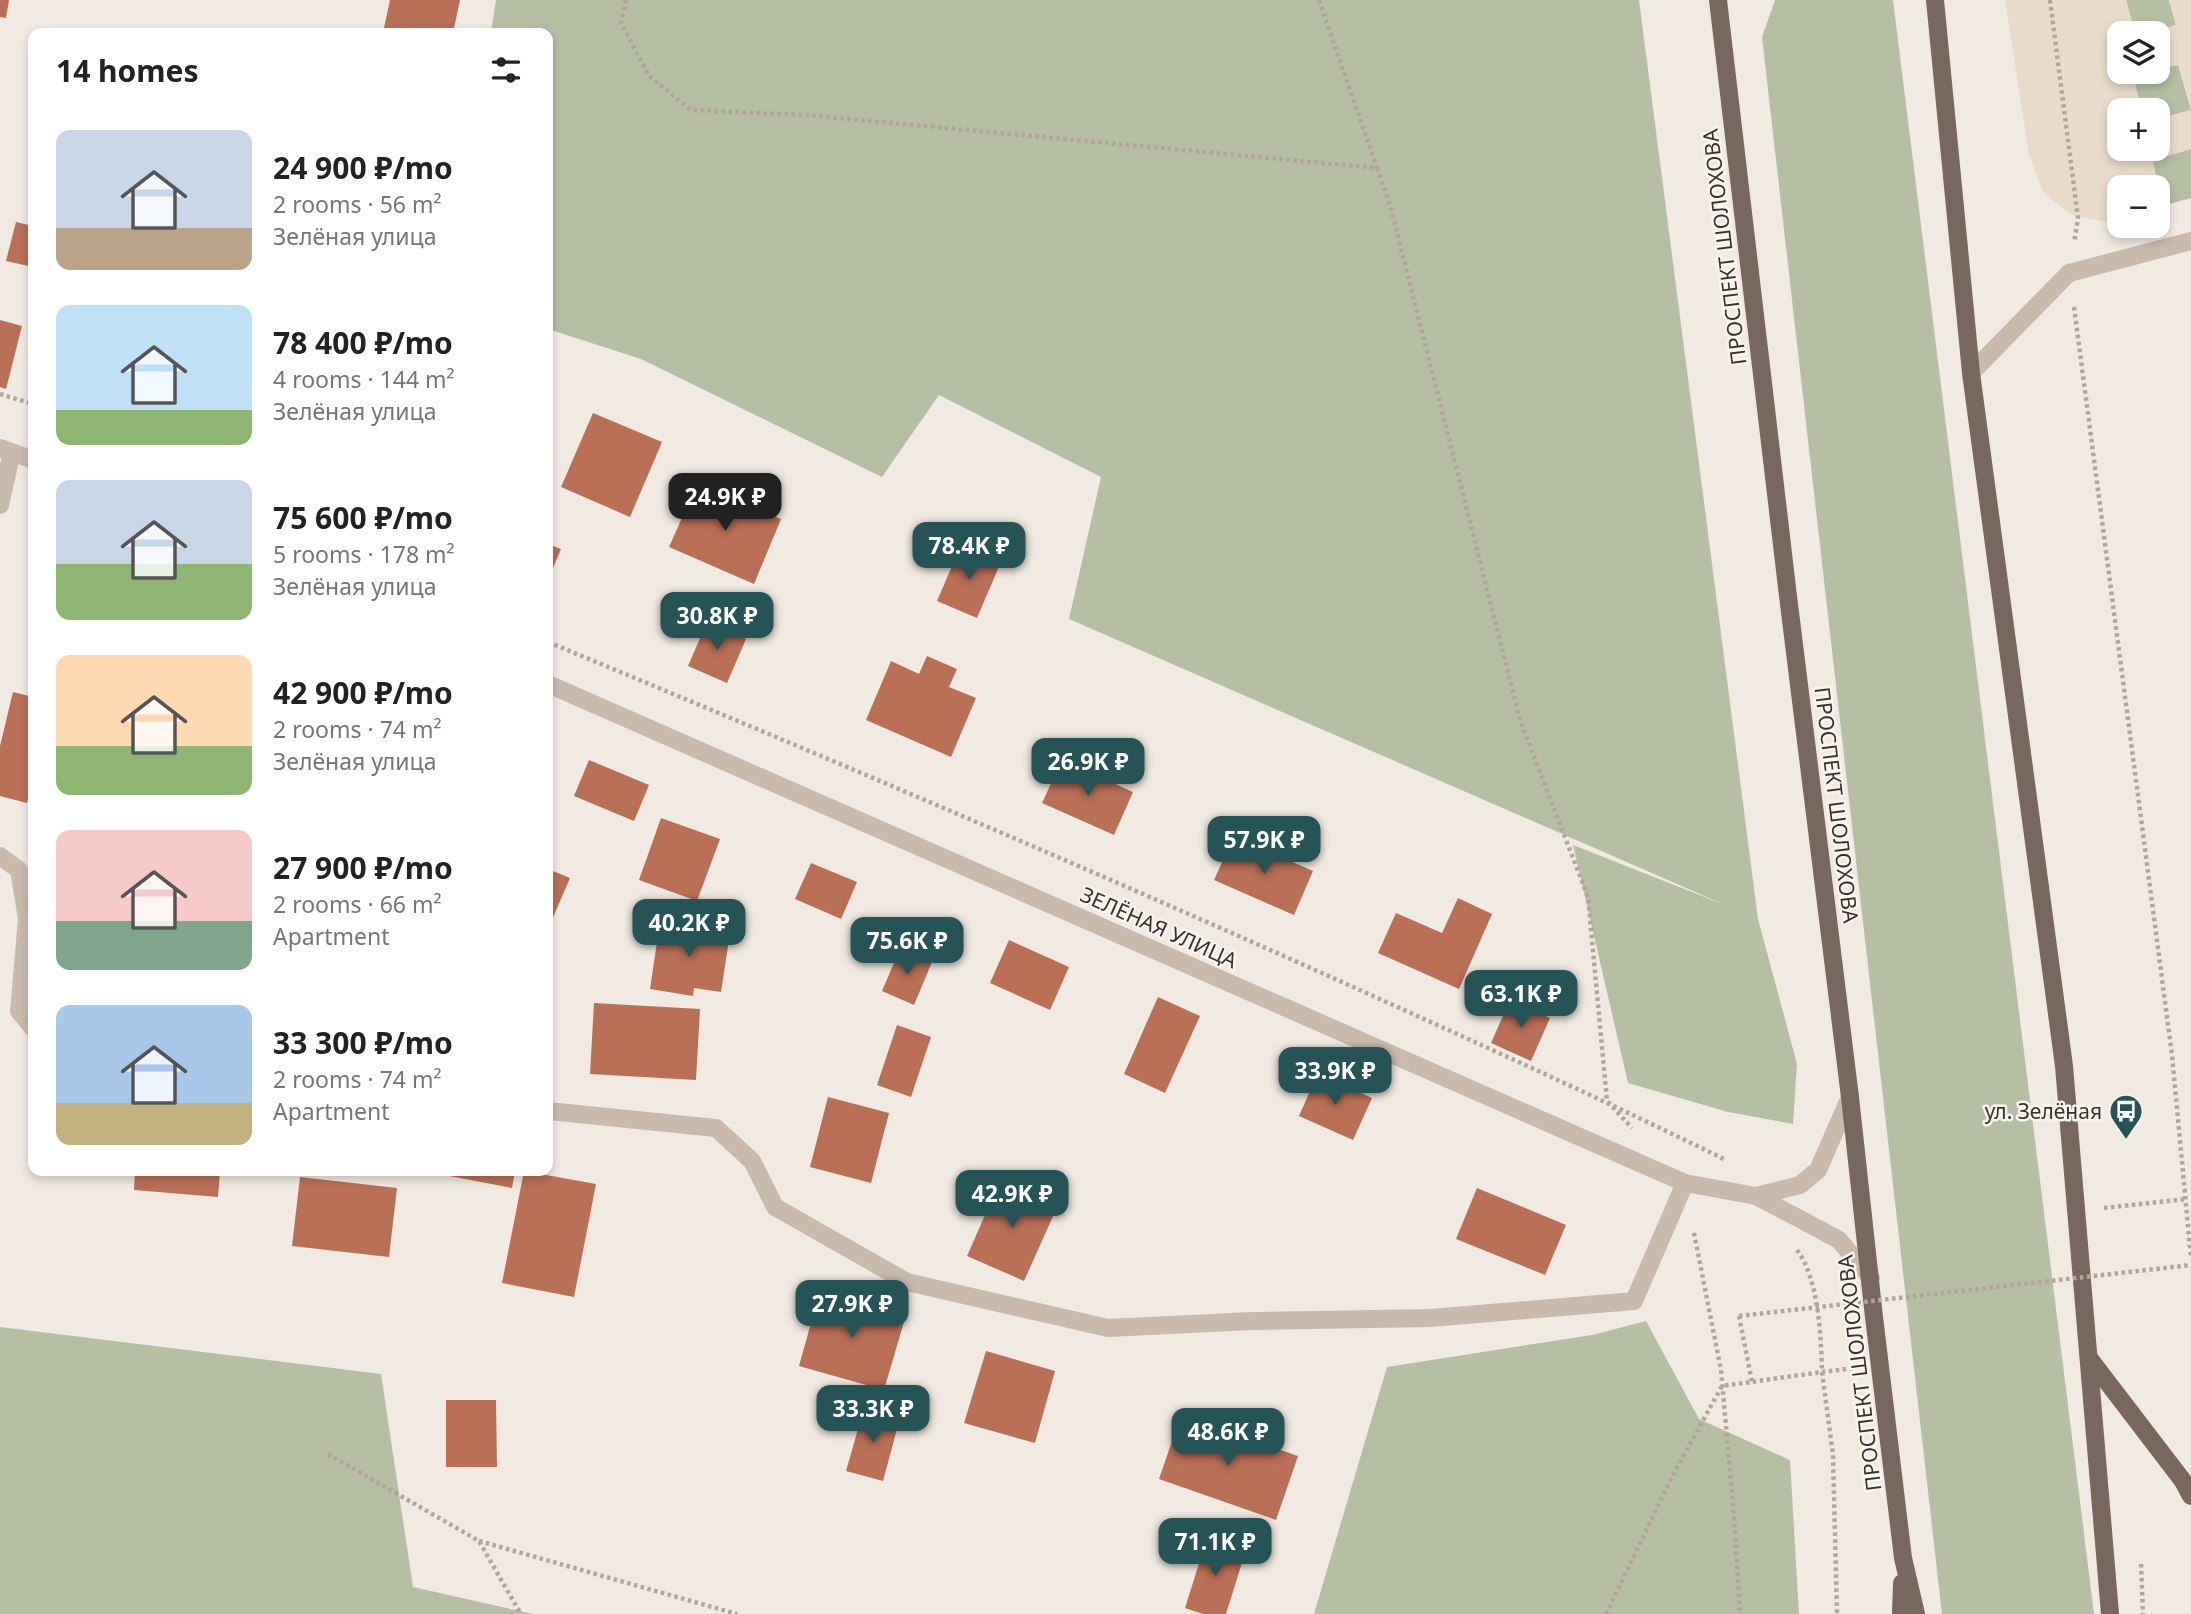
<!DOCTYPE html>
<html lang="en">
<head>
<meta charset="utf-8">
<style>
  body { margin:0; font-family:"Noto Sans",sans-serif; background:#f6f6f6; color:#222; height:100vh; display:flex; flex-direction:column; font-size:26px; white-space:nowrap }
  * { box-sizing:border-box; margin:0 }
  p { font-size:23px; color:#767676 }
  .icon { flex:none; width:38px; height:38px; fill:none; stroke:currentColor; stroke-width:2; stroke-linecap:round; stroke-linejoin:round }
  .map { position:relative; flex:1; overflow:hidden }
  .side { position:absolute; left:28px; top:28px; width:525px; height:1148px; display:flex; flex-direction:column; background:#fff; border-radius:14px; box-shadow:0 4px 10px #0003 }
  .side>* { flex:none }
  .buttons { position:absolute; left:2107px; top:21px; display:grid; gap:14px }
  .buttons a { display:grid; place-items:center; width:63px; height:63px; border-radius:14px; background:#fff; box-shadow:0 4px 10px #0003; font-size:35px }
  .price { position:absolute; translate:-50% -60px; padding:0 16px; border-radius:14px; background:#255356; color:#fff; font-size:23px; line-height:46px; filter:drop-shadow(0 2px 4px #0008) }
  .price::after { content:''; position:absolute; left:50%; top:42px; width:21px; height:16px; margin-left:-10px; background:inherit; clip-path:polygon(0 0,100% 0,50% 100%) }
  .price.active { background:#222; color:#fff }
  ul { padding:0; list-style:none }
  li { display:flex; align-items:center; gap:21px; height:175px; padding:0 28px }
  li span { display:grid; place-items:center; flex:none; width:196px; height:140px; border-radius:14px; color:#555 }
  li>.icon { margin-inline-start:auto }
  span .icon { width:84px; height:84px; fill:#fffc; stroke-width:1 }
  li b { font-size:30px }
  h2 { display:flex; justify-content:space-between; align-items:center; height:84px; padding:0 28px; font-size:30px }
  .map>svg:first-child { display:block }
  .green { fill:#b6bfa3 }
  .plaza { fill:#e8dbcb }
  .building { fill:#ba6f57 }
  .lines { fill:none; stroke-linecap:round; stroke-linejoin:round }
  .path { stroke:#b4a599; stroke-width:4.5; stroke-dasharray:3.5 3.5; stroke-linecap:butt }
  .minor { stroke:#c9baae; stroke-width:18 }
  .major { stroke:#78675f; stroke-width:18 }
  .path-bridge { stroke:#b4a599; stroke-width:4.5; stroke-dasharray:3.5 3.5; stroke-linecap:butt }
  .labels { text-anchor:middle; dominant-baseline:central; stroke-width:5; stroke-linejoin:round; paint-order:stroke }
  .street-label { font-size:21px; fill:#38302c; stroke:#f9f4ee }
  .poi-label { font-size:21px; fill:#38302c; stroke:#f9f4ee; text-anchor:end }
</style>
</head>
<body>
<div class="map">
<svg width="2191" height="1614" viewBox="0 0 2191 1614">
  <rect width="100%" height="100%" fill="#f1eae2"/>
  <!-- green -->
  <g class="green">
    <polygon points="496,0 1639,0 1758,919 1797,1064 1793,1124 1728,1112 1628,1083 1573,845 1725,905 1069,619 1101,477 939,395 882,477 641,359 548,329 548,33 491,33"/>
    <polygon points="1775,0 1893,0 2094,1614 1942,1614 1762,37"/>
    <polygon points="2126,0 2169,0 2176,25 2147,33 2135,33"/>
    <polygon points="2178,64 2191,110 2158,119 2158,110 2142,110 2133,77"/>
    <polygon points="2191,149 2191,198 2162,206 2153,162 2160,158"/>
    <polygon points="1646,1321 1699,1419 1790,1460 1799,1614 1314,1614 1387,1367 1592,1335"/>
    <polygon points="0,1327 381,1374 413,1587 533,1614 0,1614"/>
  </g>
  <!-- plaza -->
  <g class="plaza">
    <polygon points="2005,0 2126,0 2135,33 2119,33 2119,72 2152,72 2133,77 2142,110 2119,110 2119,149 2158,149 2158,119 2191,110 2191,149 2160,158 2153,162 2162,206 2158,208 2158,187 2119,187 2119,218 2107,222 2071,215 2043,192 2029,155"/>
    <polygon points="2169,0 2191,0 2191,109 2179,65 2158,70 2158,33 2147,33 2176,25"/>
  </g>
  <!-- building -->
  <g class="building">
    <polygon points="0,0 9,0 6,18 0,17"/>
    <polygon points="390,0 460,0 453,33 406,33 384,28"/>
    <polygon points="16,222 33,226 33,267 6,261"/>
    <polygon points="0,320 22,326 6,389 0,387"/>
    <polygon points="593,413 662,442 630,517 561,487"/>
    <polygon points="698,482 781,519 754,584 669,547"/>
    <polygon points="548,544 561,549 548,580"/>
    <polygon points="961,545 1001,562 977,618 937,601"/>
    <polygon points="707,622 746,639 727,683 688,666"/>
    <polygon points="927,656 957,669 949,687 976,698 951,757 866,720 891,661 919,674"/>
    <polygon points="13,692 33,697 33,778 27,803 0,796 0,746"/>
    <polygon points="589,760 649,785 634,821 574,796"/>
    <polygon points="1062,760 1133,792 1114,835 1042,803"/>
    <polygon points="661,818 720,839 697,901 639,880"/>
    <polygon points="1234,836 1313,871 1294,915 1214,880"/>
    <polygon points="811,863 857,882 841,919 795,899"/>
    <polygon points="548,869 570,878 551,922 548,921"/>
    <polygon points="1458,898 1492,914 1459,989 1378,953 1396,913 1442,933"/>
    <polygon points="660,922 730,933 721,992 694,988 693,996 650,989"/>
    <polygon points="1009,940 1069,967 1050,1010 990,983"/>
    <polygon points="900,949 932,962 914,1005 882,991"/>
    <polygon points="1158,997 1200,1016 1165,1093 1124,1074"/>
    <polygon points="1510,1000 1550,1018 1531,1061 1491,1043"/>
    <polygon points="594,1003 700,1009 696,1080 590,1074"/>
    <polygon points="897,1025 931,1037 911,1097 877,1085"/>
    <polygon points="1318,1073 1372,1098 1353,1140 1299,1116"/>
    <polygon points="828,1097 889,1113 871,1183 810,1167"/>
    <polygon points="135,1171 220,1171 218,1197 134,1190"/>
    <polygon points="445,1171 515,1171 512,1188 444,1175"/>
    <polygon points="524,1171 596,1184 574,1297 502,1283"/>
    <polygon points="300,1177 397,1188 389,1257 292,1246"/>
    <polygon points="1001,1179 1058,1205 1024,1281 967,1256"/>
    <polygon points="1477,1188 1566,1225 1545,1275 1456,1239"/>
    <polygon points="820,1291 906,1315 884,1390 799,1366"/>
    <polygon points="986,1351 1055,1371 1035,1443 964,1423"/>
    <polygon points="446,1400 496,1400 497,1467 446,1467"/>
    <polygon points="864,1408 900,1418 883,1481 846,1471"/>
    <polygon points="1181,1415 1298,1456 1276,1520 1159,1479"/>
    <polygon points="1207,1538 1246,1550 1226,1614 1203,1614 1185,1608"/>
  </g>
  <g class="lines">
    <!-- path -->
    <g class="path">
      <polyline points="626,0 621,23 649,76 691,110 806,115 1377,168 1390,205 1520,720 1588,897 1607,1101 1632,1128"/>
      <polyline points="1319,0 1377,168"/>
      <polyline points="2050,0 2078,218 2074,243"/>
      <polyline points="2074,307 2172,1055 2191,1258"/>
      <polyline points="0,394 33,404"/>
      <path d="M548,642C821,755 1093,870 1362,991C1484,1046 1606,1101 1726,1160"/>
      <polyline points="2104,1208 2187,1199"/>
      <polyline points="1694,1233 1721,1370 1734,1516 1740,1614"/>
      <path d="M1797,1250C1819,1280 1821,1336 1822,1372L1855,1368"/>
      <polyline points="1739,1316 1752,1382"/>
      <polyline points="328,1454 479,1541 519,1611 517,1614"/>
      <polyline points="479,1541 737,1614"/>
      <polyline points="2141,1564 2143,1614"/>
      <polyline points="1606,1614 1674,1473 1722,1386 1822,1372 1833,1455 1837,1614"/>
    </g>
    <!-- minor -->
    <g class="minor">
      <polyline points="1971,373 2069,273 2191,241"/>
      <polyline points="0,448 33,460"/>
      <polyline points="0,505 12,452"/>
      <polyline points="548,684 1685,1183 1756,1196 1800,1219 1839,1240 1871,1278"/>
      <polyline points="0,856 19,870 27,919 19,1011 33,1028"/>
      <polyline points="548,1111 716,1128 752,1161 775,1207 907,1282 1108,1328 1252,1321 1430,1318 1634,1301 1685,1183"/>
      <polyline points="1756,1196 1800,1185 1818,1170 1850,1097"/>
    </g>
    <!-- major -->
    <g class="major">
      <polyline points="1718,0 1788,596 1850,1097 1874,1317 1903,1558 1916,1614"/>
      <polyline points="1935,0 1971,373 2064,1066 2110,1614"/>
      <polyline points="2089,1358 2183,1481 2191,1496"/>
      <polyline points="1901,1614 1902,1583"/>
    </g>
    <!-- path-bridge -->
    <polyline class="path-bridge" points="1739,1316 2191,1265"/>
  </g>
  <!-- icons -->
  <defs>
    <symbol id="bus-pin" viewBox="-11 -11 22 30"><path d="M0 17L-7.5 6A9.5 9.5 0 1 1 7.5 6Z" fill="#255356" stroke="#f9f4ee"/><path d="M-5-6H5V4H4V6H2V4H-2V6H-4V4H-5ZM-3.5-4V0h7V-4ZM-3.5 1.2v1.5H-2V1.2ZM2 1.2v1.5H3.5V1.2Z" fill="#fff"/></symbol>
  </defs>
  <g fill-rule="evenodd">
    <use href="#bus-pin" x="2107" y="1092" width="38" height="52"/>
  </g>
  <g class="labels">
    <!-- street labels -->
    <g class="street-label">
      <text transform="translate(1724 247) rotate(-97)">ПРОСПЕКТ ШОЛОХОВА</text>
      <text transform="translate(1837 805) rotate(83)">ПРОСПЕКТ ШОЛОХОВА</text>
      <text transform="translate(1159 927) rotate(24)">ЗЕЛЁНАЯ УЛИЦА</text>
      <text transform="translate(1859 1373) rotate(-97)">ПРОСПЕКТ ШОЛОХОВА</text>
    </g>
    <!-- poi labels -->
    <g class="poi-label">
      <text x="2102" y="1111">ул. Зелёная</text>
    </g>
  </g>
</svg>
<div class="buttons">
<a><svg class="icon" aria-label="layers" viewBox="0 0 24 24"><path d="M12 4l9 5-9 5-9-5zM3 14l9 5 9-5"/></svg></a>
<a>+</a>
<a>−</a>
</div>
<b class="price active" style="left:725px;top:533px">24.9K ₽</b>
<b class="price" style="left:969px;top:582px">78.4K ₽</b>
<b class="price" style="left:717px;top:652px">30.8K ₽</b>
<b class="price" style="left:1088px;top:798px">26.9K ₽</b>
<b class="price" style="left:1264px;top:876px">57.9K ₽</b>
<b class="price" style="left:689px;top:959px">40.2K ₽</b>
<b class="price" style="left:907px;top:977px">75.6K ₽</b>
<b class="price" style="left:1521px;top:1030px">63.1K ₽</b>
<b class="price" style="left:1335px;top:1107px">33.9K ₽</b>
<b class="price" style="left:1012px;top:1230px">42.9K ₽</b>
<b class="price" style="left:852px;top:1340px">27.9K ₽</b>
<b class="price" style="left:873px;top:1445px">33.3K ₽</b>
<b class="price" style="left:1228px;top:1468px">48.6K ₽</b>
<b class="price" style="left:1215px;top:1578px">71.1K ₽</b>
<section class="side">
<h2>14 homes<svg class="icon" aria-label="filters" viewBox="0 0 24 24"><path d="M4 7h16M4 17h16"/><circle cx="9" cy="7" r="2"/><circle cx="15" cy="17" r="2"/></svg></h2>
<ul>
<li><span style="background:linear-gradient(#c9d6e8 70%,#b9a48a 0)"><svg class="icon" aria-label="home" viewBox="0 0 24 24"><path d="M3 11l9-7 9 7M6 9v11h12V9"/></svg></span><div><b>24 900 ₽/mo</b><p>2 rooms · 56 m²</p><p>Зелёная улица</p></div></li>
<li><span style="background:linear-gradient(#bfe0f5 75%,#8fb573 0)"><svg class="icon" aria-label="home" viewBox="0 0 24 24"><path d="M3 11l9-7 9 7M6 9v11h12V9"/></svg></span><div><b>78 400 ₽/mo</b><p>4 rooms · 144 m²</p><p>Зелёная улица</p></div></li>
<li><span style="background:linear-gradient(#c9d6e8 60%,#8fb573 0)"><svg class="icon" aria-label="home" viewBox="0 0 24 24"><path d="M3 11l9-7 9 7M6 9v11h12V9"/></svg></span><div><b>75 600 ₽/mo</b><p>5 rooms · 178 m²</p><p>Зелёная улица</p></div></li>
<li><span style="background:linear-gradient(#ffd9b3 65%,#8fb573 0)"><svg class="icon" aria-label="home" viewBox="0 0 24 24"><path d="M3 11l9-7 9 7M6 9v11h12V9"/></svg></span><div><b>42 900 ₽/mo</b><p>2 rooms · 74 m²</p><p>Зелёная улица</p></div></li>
<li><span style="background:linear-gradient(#f6c9c9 65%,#7fa58c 0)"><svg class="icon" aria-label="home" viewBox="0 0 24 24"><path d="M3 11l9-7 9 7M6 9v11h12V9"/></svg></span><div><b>27 900 ₽/mo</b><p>2 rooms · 66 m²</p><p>Apartment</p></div></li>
<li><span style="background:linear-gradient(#a9c7e8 70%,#c2b280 0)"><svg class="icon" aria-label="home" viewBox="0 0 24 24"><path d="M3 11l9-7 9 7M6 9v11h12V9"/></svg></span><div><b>33 300 ₽/mo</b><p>2 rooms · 74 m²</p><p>Apartment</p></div></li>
</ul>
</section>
</div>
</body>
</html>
